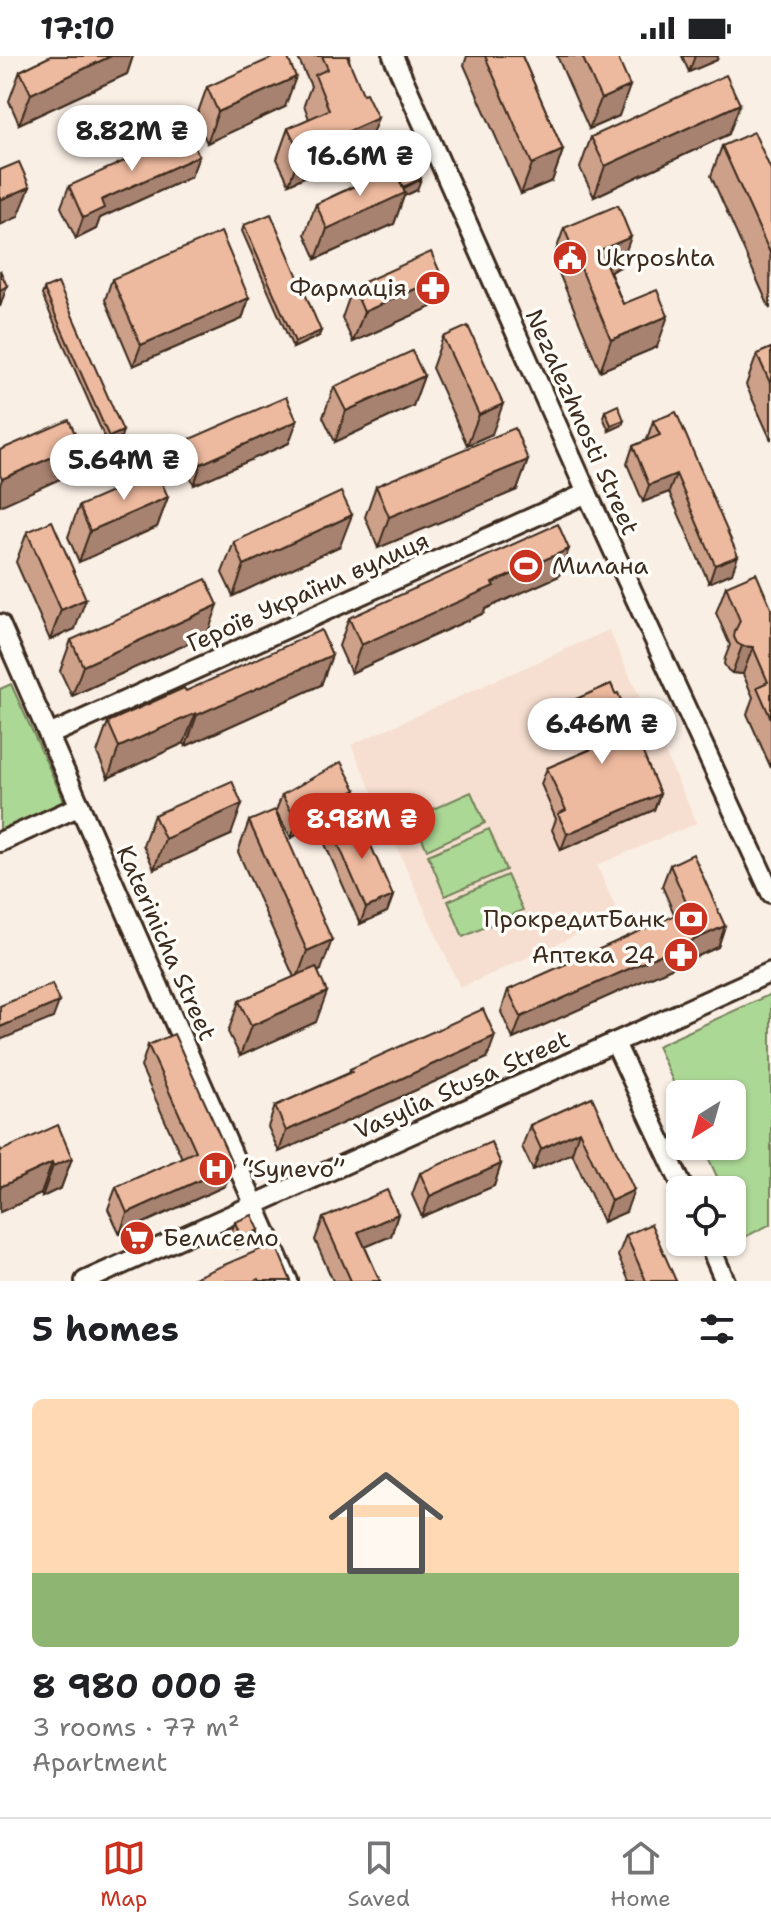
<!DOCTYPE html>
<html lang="en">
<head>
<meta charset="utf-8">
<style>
  body { margin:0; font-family:"Shantell Sans",sans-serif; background:#f6f6f6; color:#202124; height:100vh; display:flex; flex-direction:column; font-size:30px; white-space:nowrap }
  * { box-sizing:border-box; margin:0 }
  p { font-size:26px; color:#757577 }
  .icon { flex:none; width:44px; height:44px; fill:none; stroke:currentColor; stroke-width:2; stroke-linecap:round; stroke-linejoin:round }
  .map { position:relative; height:1225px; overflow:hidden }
  .panel { display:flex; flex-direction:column; background:#fff; flex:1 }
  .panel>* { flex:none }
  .needle { width:52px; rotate:217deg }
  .tools { position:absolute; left:666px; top:1024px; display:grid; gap:16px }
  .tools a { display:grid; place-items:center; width:80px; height:80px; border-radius:12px; background:#fff; box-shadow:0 2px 6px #0004; font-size:40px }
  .price { position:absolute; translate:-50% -68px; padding:0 18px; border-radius:28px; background:#fff; color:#222; font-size:26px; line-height:52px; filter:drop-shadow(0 2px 4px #0008) }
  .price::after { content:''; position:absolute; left:50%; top:48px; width:24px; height:18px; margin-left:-12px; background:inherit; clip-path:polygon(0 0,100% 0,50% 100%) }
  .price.selected { background:#c8321e; color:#fff }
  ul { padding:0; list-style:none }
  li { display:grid; align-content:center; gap:16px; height:424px; padding:0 32px }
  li+li { border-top:2px solid #e0e0e0 }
  li span { display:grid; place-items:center; height:248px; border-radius:12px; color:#555 }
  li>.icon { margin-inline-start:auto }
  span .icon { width:144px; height:144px; fill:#fffc; stroke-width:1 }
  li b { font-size:34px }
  h2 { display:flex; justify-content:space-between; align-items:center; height:96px; padding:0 32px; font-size:34px }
  .status { display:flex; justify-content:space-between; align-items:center; height:56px; padding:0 40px; background:#fff; direction:ltr }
  .status svg { height:22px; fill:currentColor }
  .dock { display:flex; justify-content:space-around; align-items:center; height:112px; border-top:2px solid #e0e0e0; background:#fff; font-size:22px; color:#757577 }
  .dock a { display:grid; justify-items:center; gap:4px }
  .dock .selected { color:#c8321e }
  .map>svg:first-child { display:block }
  .built { fill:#f6dfd0 }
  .green { fill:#acd896; stroke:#74815a; stroke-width:2 }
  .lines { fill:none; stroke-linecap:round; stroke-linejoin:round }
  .minor-casing { stroke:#3b2a1e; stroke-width:24 }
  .minor { stroke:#fdfcf7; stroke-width:18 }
  .wall { fill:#cda089; stroke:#3b2a1e; stroke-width:2 }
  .shaded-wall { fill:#a7826f; stroke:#3b2a1e; stroke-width:2 }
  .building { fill:#eeba9f; stroke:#3b2a1e; stroke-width:2 }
  .labels { text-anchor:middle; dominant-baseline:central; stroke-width:7; stroke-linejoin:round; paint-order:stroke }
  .poi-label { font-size:24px; fill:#3b2a1e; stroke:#fdfcf7; text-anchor:start }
  .street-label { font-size:24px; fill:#3b2a1e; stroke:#fdfcf7 }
</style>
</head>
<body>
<div class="status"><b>17:10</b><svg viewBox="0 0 49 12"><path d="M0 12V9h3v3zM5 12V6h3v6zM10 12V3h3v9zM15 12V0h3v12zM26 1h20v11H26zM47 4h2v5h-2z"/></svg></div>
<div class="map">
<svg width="771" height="1225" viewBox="0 0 771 1225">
  <rect width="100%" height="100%" fill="#faefe5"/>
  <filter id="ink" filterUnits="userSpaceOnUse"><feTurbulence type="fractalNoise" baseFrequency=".0125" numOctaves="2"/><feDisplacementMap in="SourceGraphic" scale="16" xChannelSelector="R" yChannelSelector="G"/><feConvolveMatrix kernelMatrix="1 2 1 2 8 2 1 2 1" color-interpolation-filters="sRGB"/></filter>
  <g filter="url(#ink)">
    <!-- built -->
    <polygon class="built" points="609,574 697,767 597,809 619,860 460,932 351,689"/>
    <!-- green -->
    <g class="green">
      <polygon points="11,628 64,745 0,776 0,633"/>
      <polygon points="471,736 485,767 427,794 413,762"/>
      <polygon points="489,773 506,814 445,840 428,799"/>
      <polygon points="507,819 523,854 463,881 448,845"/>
      <polygon points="771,938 771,1168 745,1181 732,1154 732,1134 723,1134 703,1090 732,1090 732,1038 680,1038 680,1041 657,990"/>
    </g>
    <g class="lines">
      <defs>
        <g id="minor">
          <polyline points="393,0 587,437 771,837"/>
          <polyline points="0,568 288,1225"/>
          <polyline points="49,679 587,437"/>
          <polyline points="0,786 80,750"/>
          <polyline points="615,987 684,1134"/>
          <polyline points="708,1186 725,1225"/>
          <polyline points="85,1225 771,916"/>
        </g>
      </defs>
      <!-- minor casing -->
      <use href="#minor" class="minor-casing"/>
      <!-- minor -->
      <use href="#minor" class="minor"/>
    </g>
    <!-- wall -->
    <g class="wall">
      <polygon points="51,0 133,0 127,18 19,68 9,45 20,15"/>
      <polygon points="297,0 350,0 349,3 367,92 289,128 277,103 288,72 309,63 304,49 311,30"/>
      <polygon points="467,0 522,0 563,94 552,125 521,138 464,9"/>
      <polygon points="557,0 617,0 619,60 589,73"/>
      <polygon points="682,0 718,0 717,4 689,16"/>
      <polygon points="207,31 285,51 207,87 196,62"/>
      <polygon points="729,78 594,141 580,112 591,81"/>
      <polygon points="722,90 771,114 770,253 711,120"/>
      <polygon points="387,96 417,134 404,140 394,168 316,203 305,178 316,148 386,115 383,108"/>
      <polygon points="199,100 191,121 100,162 96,173 76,183 61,151 69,130"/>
      <polygon points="244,169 319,280 293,292 242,175"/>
      <polygon points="564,172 620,211 610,216 623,248 657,291 600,315 553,203"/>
      <polygon points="112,223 249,242 242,263 133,310 105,244"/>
      <polygon points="353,231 431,251 353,286 342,262"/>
      <polygon points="44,233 121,381 107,387 42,239"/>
      <polygon points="443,281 492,378 467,389 432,312"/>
      <polygon points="771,292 771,384 746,329 757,298"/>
      <polygon points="424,320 413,350 335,386 323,361 334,331"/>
      <polygon points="605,355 624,364 622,369 609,375 603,361"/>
      <polygon points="653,365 732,517 709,527 669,436 643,446 627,408 633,390 647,384 647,383"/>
      <polygon points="190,383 289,387 194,429 183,404"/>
      <polygon points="528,404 517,434 378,492 365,461 376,430"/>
      <polygon points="168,441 157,471 79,506 68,481 79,450"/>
      <polygon points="27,476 75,573 50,584 16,506"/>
      <polygon points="234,486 340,490 233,540 222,517"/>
      <polygon points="559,520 485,553 484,557 351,617 339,590 349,562"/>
      <polygon points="726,530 771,552 771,712 747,658 753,641 743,618 732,617 728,614 724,608 725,602 730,589 716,557"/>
      <polygon points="207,579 72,640 60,615 71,584"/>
      <polygon points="332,599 321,629 186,690 184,687 108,722 97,697 108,666 186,635"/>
      <polygon points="611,628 660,738 654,754 561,794 552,774 556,763 541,728 547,712 600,689 593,672 562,686 554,666 560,650"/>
      <polygon points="282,739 350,750 291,782 276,755"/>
      <polygon points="154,759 231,779 154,813 143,789"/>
      <polygon points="249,765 321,914 318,916 316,966 240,1000 228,976 239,945 294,921 238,796"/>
      <polygon points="330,769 393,840 387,856 360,868 324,786"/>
      <polygon points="670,809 725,870 718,891 513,983 501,956 508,934 675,860 662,830"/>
      <polygon points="148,989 225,1130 120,1178 108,1153 116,1131 182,1102 141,1011"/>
      <polygon points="487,1002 279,1096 268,1071 275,1050 349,1017 350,1013"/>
      <polygon points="592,1041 626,1156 603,1166 572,1097 533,1114 522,1091 530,1069"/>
      <polygon points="0,1092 1,1095 72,1102 61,1132 42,1141 41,1138 0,1156"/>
      <polygon points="501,1108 494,1130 422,1161 412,1139 420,1117"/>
      <polygon points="398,1158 391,1180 365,1191 380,1225 333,1225 315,1184 323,1162"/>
      <polygon points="235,1166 259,1174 255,1185 237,1193 231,1177"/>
      <polygon points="626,1179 676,1225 629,1225 618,1200"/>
    </g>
    <!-- shaded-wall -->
    <g class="shaded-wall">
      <polygon points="111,0 133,0 127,18 19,68 31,38"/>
      <polygon points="695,0 718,0 717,4 689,16"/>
      <polygon points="296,21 285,51 207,87 218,56"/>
      <polygon points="630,30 619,60 589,73 601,43"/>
      <polygon points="740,48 729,78 594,141 605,110"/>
      <polygon points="378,62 367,92 289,128 300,97"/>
      <polygon points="563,94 552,125 521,138 532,108"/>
      <polygon points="199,100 191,121 100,162 96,173 76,183 83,162 101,144"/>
      <polygon points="421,123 417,134 404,140 394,168 316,203 327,173"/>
      <polygon points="30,131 18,161 0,169 0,144"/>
      <polygon points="631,181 620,211 589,224 600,194"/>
      <polygon points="442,221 431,251 353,286 364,256"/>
      <polygon points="7,230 0,251 0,234"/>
      <polygon points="249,242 242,263 133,310 141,289"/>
      <polygon points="668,260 657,291 600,315 611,284"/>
      <polygon points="321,275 319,280 293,292 295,286"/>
      <polygon points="424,320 413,350 335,386 346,355"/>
      <polygon points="503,348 492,378 467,389 479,359"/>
      <polygon points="624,364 622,369 609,375 611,369"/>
      <polygon points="297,365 289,387 194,429 201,408"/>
      <polygon points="123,375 121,381 107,387 109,381"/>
      <polygon points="80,389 69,419 0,450 0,429 2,423"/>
      <polygon points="528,404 517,434 378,492 389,461"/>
      <polygon points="676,418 669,436 643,446 649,429"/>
      <polygon points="168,441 157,471 79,506 90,475"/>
      <polygon points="352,459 340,490 233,540 244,509"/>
      <polygon points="569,493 559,520 485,553 484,557 351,617 361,589 492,527"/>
      <polygon points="738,500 732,517 709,527 715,509"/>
      <polygon points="86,543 75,573 50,584 61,554"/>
      <polygon points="218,549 207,579 72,640 83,610"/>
      <polygon points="742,590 753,591 743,618 732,617"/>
      <polygon points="332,599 321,629 186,690 197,659"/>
      <polygon points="599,656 593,672 562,686 568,670"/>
      <polygon points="196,657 184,687 108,722 119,691"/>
      <polygon points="356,734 350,750 291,782 297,766"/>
      <polygon points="660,738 654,754 561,794 567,778"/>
      <polygon points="242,748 231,779 154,813 165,783"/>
      <polygon points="393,840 387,856 360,868 366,852"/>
      <polygon points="725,870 718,891 513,983 521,961"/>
      <polygon points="332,884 321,914 296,925 307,895"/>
      <polygon points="327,936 316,966 240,1000 251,970"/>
      <polygon points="59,946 53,962 0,984 0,971"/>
      <polygon points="495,980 487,1002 279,1096 286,1075"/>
      <polygon points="579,1075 572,1097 533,1114 541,1093"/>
      <polygon points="72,1102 61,1132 42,1141 53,1110"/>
      <polygon points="52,1107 41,1138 0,1156 0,1131"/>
      <polygon points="501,1108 494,1130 422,1161 430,1140"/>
      <polygon points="233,1109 225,1130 120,1178 127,1157"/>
      <polygon points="634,1134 626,1156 603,1166 611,1145"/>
      <polygon points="398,1158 391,1180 351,1197 358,1176"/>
      <polygon points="259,1174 255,1185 237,1193 241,1182"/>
    </g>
    <!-- building -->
    <g class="building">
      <polygon points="51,0 111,0 31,38 20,15"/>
      <polygon points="276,0 287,0 296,21 218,56 207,31"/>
      <polygon points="322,0 347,0 363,38 366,37 378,62 300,97 288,72 329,54 315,19 328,13"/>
      <polygon points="485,0 522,0 563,94 532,108"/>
      <polygon points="582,0 617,0 630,30 601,43"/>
      <polygon points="726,19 740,48 605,110 591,81"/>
      <polygon points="188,76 199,100 101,144 104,152 83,162 69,130"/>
      <polygon points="754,76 771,114 771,199 722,90"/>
      <polygon points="404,88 421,123 403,131 387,96"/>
      <polygon points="19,106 30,131 0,144 0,114"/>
      <polygon points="394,112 405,137 327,173 316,148"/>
      <polygon points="618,149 631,181 600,194 623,248 657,234 668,260 611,284 564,172"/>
      <polygon points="271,158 321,275 295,286 244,169"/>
      <polygon points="221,176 249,242 141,289 112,223"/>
      <polygon points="431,196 442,221 364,256 353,231"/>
      <polygon points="0,214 7,230 0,234"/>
      <polygon points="58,227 123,375 109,381 44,233"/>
      <polygon points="468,270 503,348 479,359 443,281"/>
      <polygon points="771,292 771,329 757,298"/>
      <polygon points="412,295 424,320 346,355 334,331"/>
      <polygon points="286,341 297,365 201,408 190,383"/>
      <polygon points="618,349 624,364 611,369 605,355"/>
      <polygon points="676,356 738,500 715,509 676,418 649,429 633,390 660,379 653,365"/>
      <polygon points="69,364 80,389 2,423 0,419 0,394"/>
      <polygon points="515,372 528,404 389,461 376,430"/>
      <polygon points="157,416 168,441 90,475 79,450"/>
      <polygon points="341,436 352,459 244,509 234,486"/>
      <polygon points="52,465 86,543 61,554 27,476"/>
      <polygon points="558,468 569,493 492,527 494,530 361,589 349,562"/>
      <polygon points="756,517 771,552 771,663 757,631 768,626 753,591 742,590 737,587 734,581 735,575 740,565 726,530"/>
      <polygon points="206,523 218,549 83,610 71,584"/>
      <polygon points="321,574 332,599 197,659 196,657 119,691 108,666 184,632 186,635"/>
      <polygon points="611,628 615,638 618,637 660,738 567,778 558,758 566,754 547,712 611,685 599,656 568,670 560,650"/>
      <polygon points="341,706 356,734 297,766 282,739"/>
      <polygon points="232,725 242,748 165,783 154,759"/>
      <polygon points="275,754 332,884 307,895 249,765"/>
      <polygon points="357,758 393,840 366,852 330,769"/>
      <polygon points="693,798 725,870 521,961 508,934 689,853 670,809"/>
      <polygon points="316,911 327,936 251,970 239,945"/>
      <polygon points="52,928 59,946 0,971 0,950"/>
      <polygon points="483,953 495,980 286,1075 275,1050 352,1016 350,1013"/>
      <polygon points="174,978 233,1109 127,1157 116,1131 196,1095 148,989"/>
      <polygon points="592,1041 634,1134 611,1145 579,1075 541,1093 530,1069"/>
      <polygon points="58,1069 72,1102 53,1110 52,1107 0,1131 0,1092 1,1095"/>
      <polygon points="491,1086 501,1108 430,1140 420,1117"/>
      <polygon points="387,1134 398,1158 358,1176 380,1225 351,1225 323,1162"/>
      <polygon points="252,1159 259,1174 241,1182 235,1166"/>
      <polygon points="651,1168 676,1225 646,1225 626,1179"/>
      <polygon points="275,1187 291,1225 260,1225 259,1223 255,1225 187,1225"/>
    </g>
  </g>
  <!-- icons -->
  <defs>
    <symbol id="civic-disc" viewBox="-11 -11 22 22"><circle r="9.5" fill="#c8321e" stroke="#fdfcf7"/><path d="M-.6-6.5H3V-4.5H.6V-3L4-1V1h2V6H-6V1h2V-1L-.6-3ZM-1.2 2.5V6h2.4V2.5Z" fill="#fff"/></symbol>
    <symbol id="pharmacy-disc" viewBox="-11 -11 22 22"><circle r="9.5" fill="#c8321e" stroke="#fdfcf7"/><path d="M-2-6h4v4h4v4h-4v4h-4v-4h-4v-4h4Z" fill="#fff"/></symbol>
    <symbol id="stadium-disc" viewBox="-11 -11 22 22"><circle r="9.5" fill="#c8321e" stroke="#fdfcf7"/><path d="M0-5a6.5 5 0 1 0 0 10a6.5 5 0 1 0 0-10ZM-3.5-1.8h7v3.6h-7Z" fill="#fff"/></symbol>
    <symbol id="bank-disc" viewBox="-11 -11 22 22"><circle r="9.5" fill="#c8321e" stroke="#fdfcf7"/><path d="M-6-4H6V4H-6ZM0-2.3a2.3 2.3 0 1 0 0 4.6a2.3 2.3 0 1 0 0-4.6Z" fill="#fff"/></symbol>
    <symbol id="hospital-disc" viewBox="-11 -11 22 22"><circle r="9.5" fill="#c8321e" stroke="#fdfcf7"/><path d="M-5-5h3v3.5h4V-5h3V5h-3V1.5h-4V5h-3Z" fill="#fff"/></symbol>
    <symbol id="supermarket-disc" viewBox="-11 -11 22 22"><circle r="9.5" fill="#c8321e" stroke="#fdfcf7"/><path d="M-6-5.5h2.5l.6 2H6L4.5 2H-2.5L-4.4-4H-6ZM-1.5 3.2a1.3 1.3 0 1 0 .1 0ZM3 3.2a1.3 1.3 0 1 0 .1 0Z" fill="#fff"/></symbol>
  </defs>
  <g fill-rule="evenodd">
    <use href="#civic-disc" x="550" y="182" width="40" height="40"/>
    <use href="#pharmacy-disc" x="413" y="212" width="40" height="40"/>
    <use href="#stadium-disc" x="506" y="490" width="40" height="40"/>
    <use href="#bank-disc" x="671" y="843" width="40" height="40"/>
    <use href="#pharmacy-disc" x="661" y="879" width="40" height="40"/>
    <use href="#hospital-disc" x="196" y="1093" width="40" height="40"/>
    <use href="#supermarket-disc" x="117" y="1162" width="40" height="40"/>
  </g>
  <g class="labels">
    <!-- poi labels -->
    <g class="poi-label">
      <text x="596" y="202">Ukrposhta</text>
      <text x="407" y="232" text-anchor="end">Фармація</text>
      <text x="552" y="510">Милана</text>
      <text x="665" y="863" text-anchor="end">ПрокредитБанк</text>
      <text x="655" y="899" text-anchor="end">Аптека 24</text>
      <text x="242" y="1113">“Synevo”</text>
      <text x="163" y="1182">Белисемо</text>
    </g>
    <!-- street labels -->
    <g class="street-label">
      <text transform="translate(582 366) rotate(66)">Nezalezhnosti Street</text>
      <text transform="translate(308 536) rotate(-24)">Героїв України вулиця</text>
      <text transform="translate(166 887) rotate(66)">Katerinicha Street</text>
      <text transform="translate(462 1029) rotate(-24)">Vasylia Stusa Street</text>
    </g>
  </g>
</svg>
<div class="tools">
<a><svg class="needle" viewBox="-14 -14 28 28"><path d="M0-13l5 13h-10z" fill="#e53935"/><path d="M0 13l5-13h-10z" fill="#757577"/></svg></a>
<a><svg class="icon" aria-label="locate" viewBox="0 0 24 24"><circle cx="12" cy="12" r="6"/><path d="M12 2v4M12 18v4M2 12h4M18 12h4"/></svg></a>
</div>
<b class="price" style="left:132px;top:117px">8.82M ₴</b>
<b class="price" style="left:360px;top:142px">16.6M ₴</b>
<b class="price" style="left:124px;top:446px">5.64M ₴</b>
<b class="price" style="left:602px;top:710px">6.46M ₴</b>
<b class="price selected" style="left:362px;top:805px">8.98M ₴</b>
</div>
<section class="panel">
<h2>5 homes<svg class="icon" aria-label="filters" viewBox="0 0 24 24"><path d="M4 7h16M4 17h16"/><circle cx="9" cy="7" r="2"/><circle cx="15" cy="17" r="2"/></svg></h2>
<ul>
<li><span style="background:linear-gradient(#ffd9b3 70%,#8fb573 0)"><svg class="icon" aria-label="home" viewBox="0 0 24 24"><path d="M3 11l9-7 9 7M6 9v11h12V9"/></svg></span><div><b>8 980 000 ₴</b><p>3 rooms · 77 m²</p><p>Apartment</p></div></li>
</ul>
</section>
<nav class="dock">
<a class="selected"><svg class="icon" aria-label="map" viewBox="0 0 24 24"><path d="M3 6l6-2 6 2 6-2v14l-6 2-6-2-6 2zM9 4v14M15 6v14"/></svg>Map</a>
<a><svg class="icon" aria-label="saved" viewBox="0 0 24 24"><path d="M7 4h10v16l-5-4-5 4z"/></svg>Saved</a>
<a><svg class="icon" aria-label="home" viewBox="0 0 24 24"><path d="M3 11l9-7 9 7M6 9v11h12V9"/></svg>Home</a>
</nav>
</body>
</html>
